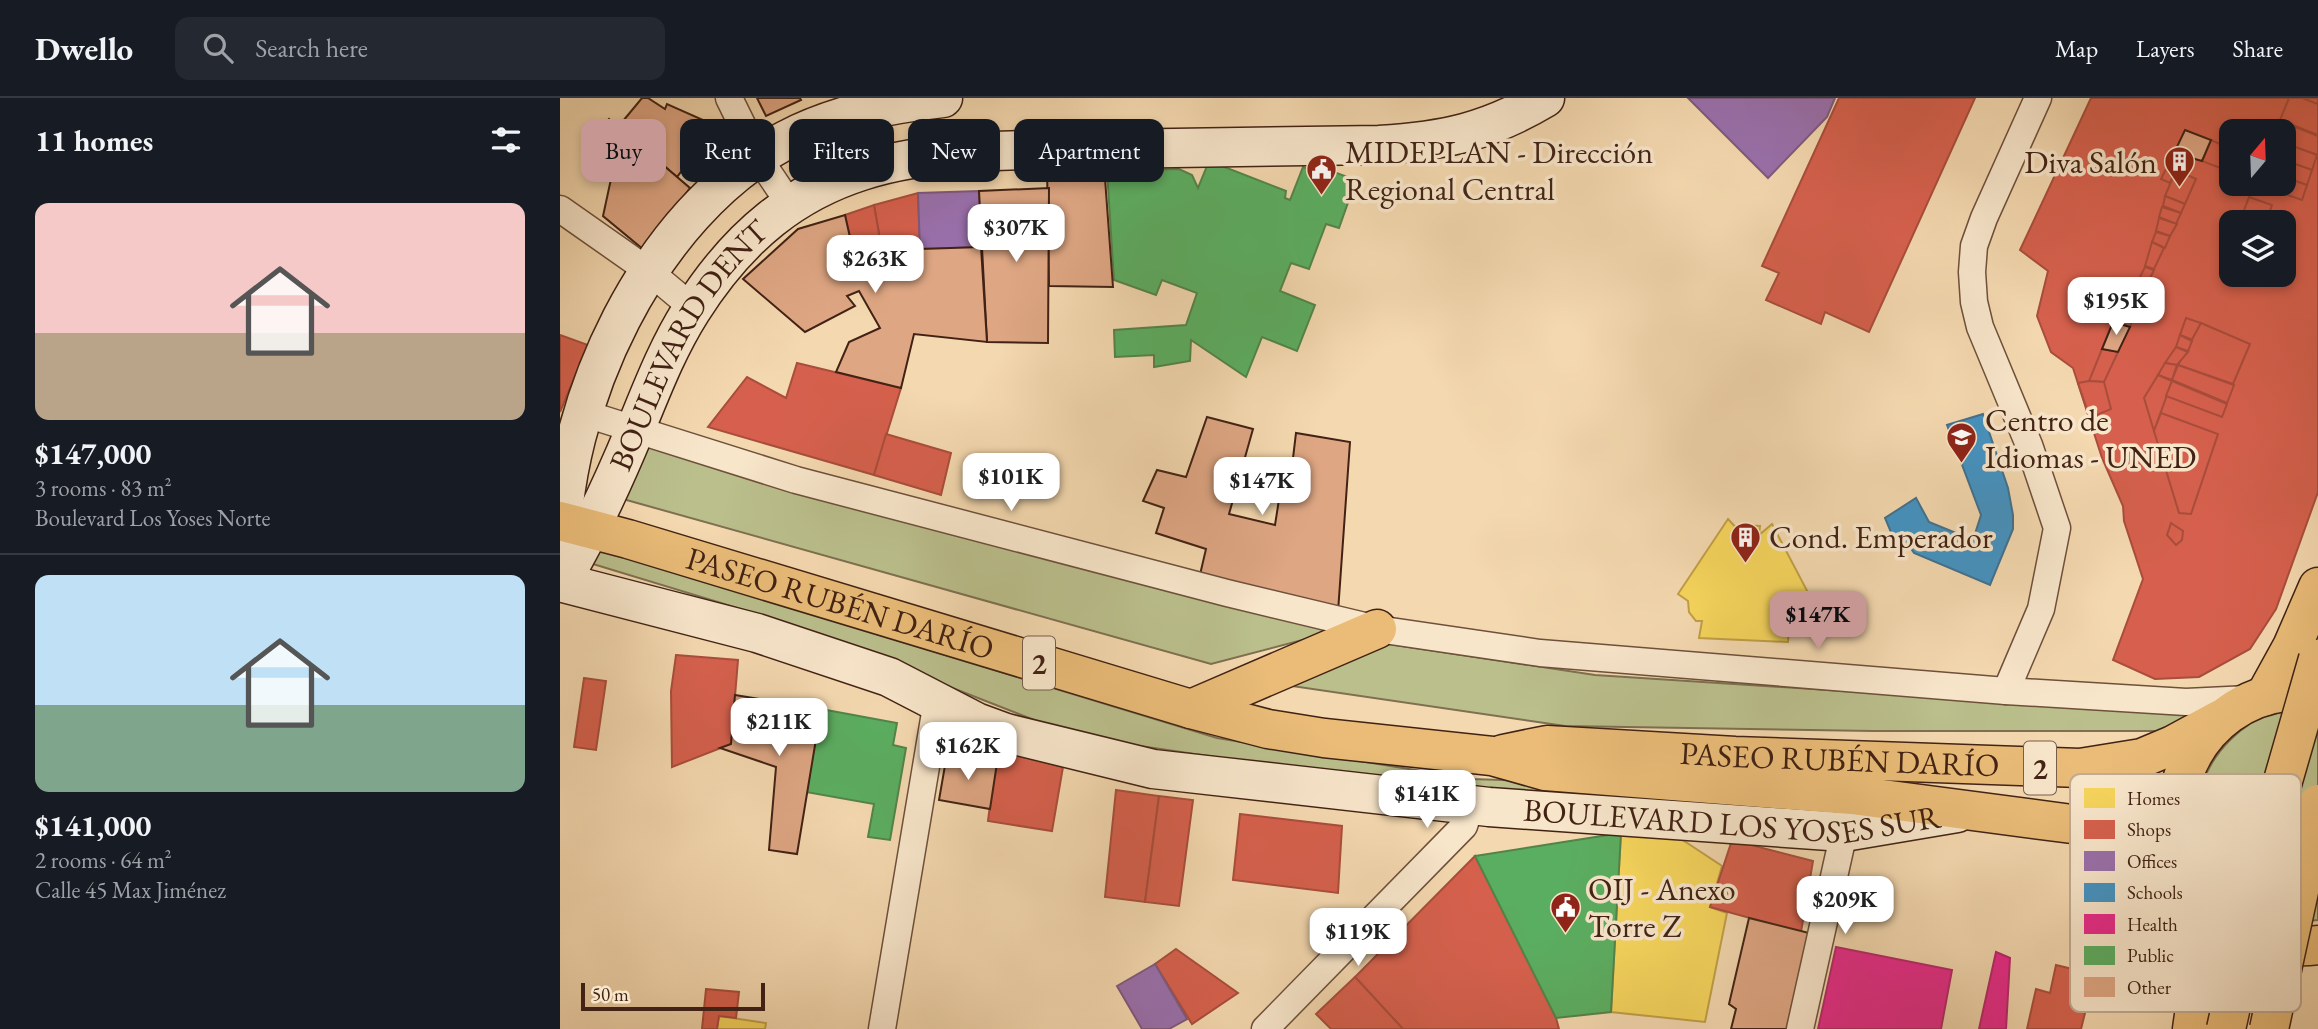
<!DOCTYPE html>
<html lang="en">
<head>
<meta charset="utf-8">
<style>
  body { margin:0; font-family:"EB Garamond",serif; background:#242831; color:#f1f3f6; height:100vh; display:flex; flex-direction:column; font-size:26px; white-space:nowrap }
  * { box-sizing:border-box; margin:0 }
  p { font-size:23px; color:#9ea1a6 }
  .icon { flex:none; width:38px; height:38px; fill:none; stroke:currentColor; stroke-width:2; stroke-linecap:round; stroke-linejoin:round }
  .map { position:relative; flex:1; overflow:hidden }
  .drawer { display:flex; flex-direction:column; background:#171b24; width:560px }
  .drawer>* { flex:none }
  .hud { position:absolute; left:21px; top:21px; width:665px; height:63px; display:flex; gap:14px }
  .needle { width:46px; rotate:19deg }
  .fabs { position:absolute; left:1659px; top:21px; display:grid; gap:14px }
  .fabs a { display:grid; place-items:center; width:77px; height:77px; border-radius:14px; background:#171b24; box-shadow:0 4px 10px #0003; font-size:35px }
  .scale { position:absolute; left:21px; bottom:18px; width:184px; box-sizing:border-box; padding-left:7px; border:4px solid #412214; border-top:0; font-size:19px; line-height:24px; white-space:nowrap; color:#412214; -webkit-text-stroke:5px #f8e6cb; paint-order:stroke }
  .price { position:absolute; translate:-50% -60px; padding:0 16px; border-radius:14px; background:#fff; color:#222; font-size:23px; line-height:46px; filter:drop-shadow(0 2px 4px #0008) }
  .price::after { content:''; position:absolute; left:50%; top:42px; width:21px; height:16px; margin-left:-10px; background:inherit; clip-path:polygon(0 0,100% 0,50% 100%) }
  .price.active { background:#c59692; color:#111 }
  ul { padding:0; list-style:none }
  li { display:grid; align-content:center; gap:14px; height:371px; padding:0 35px }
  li+li { border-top:2px solid #363941 }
  li span { display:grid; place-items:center; height:217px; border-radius:14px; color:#555 }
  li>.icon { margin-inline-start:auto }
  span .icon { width:126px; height:126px; fill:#fffc; stroke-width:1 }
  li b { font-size:30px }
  h2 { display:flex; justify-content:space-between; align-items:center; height:84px; padding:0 35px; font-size:30px }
  .pill { padding:0 24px; border-radius:14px; background:#171b24; box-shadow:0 4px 10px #0003; font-size:24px; line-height:63px }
  .pill.active { background:#c59692; color:#111 }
  header { display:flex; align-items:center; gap:42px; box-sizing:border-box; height:98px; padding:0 35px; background:#171b24; border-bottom:2px solid #363941 }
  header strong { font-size:33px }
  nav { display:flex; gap:38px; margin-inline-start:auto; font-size:24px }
  .search { width:490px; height:63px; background:#242831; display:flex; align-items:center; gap:18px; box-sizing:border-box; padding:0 24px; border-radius:14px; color:#9ea1a6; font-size:26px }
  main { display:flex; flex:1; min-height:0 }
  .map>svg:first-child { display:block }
  .green { fill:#babf8c; stroke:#7e7050; stroke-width:2 }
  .homes { fill:#f6d55c; stroke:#c09f46; stroke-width:2 }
  .shops { fill:#d6604d; stroke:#a94d3c; stroke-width:2; fill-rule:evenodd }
  .offices { fill:#9970ab; stroke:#7f597e; stroke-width:2 }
  .schools { fill:#4393c3; stroke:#42718e; stroke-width:2 }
  .health { fill:#e7298a; stroke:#b52767; stroke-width:2 }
  .public { fill:#5aae61; stroke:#52844a; stroke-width:2 }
  .building { fill:#dea683; stroke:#412214; stroke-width:2 }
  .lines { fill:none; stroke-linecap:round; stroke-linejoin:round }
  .street-casing { stroke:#6e503b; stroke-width:29 }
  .secondary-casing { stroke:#412214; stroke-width:41 }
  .highway-casing { stroke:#412214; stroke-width:41 }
  .street { stroke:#f8e6cb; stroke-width:26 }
  .secondary { stroke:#f8e6cb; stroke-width:38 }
  .highway { stroke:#eabc78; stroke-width:38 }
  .highway-bridge-casing { stroke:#412214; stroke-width:41; stroke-linecap:butt }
  .highway-bridge { stroke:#eabc78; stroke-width:38 }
  .labels { text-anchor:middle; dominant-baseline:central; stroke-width:7; stroke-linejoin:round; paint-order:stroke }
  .shield { fill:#f8e6cb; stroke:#785d4b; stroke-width:2 }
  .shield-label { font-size:30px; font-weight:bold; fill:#412214 }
  .poi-label { font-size:32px; fill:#412214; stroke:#f8e6cb; text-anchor:start }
  .street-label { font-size:32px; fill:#412214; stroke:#f8e6cb }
  .key { fill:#f8e6cb; stroke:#c1ab94; stroke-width:2 }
  .key-label { font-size:19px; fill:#412214 }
</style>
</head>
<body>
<header>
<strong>Dwello</strong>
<div class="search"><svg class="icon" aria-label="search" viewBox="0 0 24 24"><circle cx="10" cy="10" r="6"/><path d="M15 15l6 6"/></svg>Search here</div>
<nav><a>Map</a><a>Layers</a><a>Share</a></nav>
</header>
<main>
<section class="drawer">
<h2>11 homes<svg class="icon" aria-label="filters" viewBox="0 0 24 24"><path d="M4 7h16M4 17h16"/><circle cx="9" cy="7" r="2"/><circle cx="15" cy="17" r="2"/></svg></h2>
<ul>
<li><span style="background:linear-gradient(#f6c9c9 60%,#b9a48a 0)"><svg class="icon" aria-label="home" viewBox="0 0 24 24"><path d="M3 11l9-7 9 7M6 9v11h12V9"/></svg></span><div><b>$147,000</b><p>3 rooms · 83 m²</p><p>Boulevard Los Yoses Norte</p></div></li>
<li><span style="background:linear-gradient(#bfe0f5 60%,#7fa58c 0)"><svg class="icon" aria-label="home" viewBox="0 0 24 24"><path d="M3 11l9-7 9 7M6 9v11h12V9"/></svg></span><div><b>$141,000</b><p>2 rooms · 64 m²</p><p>Calle 45 Max Jiménez</p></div></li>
</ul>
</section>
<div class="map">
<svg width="1758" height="931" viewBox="0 0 1758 931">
  <rect width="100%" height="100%" fill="#f4d8af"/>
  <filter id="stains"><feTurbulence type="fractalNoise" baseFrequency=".00286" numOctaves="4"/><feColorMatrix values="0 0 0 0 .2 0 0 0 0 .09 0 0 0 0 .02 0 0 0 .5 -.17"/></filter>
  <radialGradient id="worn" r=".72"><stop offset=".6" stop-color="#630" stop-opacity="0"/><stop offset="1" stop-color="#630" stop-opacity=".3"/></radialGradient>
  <!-- green -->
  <g class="green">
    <polygon points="84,345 773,534 651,566 63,401"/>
    <polygon points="34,450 657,640 911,681 1089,687 1358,715 914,697 546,643 487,627 224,524 23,463"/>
    <polygon points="822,545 1035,577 1639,616 1604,633 1313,633 1005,628 705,584"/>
    <path d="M1758,614V822C1655,834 1597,715 1670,642C1681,631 1699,618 1715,615C1729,613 1744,615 1758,614Z"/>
  </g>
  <!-- homes -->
  <g class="homes">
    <polygon points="1168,421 1180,434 1181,427 1200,428 1199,437 1212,426 1254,506 1242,509 1235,528 1229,530 1228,544 1139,540 1142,523 1136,523 1129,514 1128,503 1118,496"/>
    <polygon points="1061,735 1115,737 1162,768 1150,809 1167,815 1145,924 1051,914"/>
    <polygon points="159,918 206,925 205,931 157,931"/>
  </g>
  <!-- shops -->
  <g class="shops">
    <polygon points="1279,0 1415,0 1309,234 1265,214 1261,226 1206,202 1219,175 1202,168"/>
    <path d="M1531,0H1758V394L1716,511L1690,551L1639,579L1595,581L1553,562L1583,481L1564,423L1563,408L1542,360L1513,270L1491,254L1477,218L1488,173L1460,152ZM1671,33H1724V86H1671ZM1671,124H1724V177H1671Z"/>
    <polygon points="1729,0 1742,0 1758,6 1758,37 1720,22"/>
    <polygon points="1720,23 1758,38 1758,57 1724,45 1724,33 1716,33"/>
    <polygon points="1651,42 1671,51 1671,74 1642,63"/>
    <polygon points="1724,45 1757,57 1752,72 1724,62"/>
    <polygon points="1724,62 1752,72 1747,87 1724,79"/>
    <polygon points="1607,69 1616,72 1610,85 1601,81"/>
    <polygon points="1616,72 1636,81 1625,106 1605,98"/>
    <polygon points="1724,79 1747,87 1742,102 1719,94"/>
    <polygon points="358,95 360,151 323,159 314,107"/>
    <polygon points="1605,98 1625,106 1621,115 1603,108"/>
    <polygon points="1689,99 1712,107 1706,124 1683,115"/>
    <polygon points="314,107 323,159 296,166 285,117"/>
    <polygon points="1602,109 1621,115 1616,126 1599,119"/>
    <polygon points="1599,120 1617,126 1610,138 1596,133"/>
    <polygon points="1596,134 1610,138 1605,150 1592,144"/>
    <polygon points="1592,144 1604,150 1594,171 1585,168"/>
    <polygon points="1585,169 1594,172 1588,184 1579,181"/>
    <polygon points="1550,191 1563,196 1557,209 1544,204"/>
    <polygon points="1564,196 1580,202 1575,216 1557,209"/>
    <polygon points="1557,210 1574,216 1570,229 1553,224"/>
    <polygon points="1626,220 1641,225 1633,242 1620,237"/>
    <polygon points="1641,225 1690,246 1673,286 1618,267"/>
    <polygon points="0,237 28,247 0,314"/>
    <polygon points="1620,237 1632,243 1628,253 1616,249"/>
    <polygon points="1616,249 1628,254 1617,267 1605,265"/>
    <polygon points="1542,251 1558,254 1544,284 1529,283"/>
    <polygon points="237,265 341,290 314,377 148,329 187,279 226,300"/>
    <polygon points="1605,265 1617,267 1612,282 1598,277"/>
    <polygon points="1618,267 1674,287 1667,305 1612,282"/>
    <polygon points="1598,277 1612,283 1594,333 1584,300"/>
    <polygon points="1529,283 1544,284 1551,311 1530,320 1518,285"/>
    <polygon points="1612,283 1667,306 1662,319 1606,298"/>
    <polygon points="1601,315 1658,336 1631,416 1619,415 1594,333"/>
    <polygon points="326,336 391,355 381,397 314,377"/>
    <polygon points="1611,425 1623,433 1622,442 1616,447 1607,437"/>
    <polygon points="116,557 178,562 171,646 112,669 111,593"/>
    <polygon points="24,580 46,583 36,652 14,649"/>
    <polygon points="437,652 503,669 492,733 428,723"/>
    <polygon points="556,692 599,698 585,804 545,799"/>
    <polygon points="599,698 633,702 619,808 585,804"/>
    <polygon points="680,716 782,728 778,795 673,782"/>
    <polygon points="1172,742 1253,763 1241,834 1150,809"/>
    <polygon points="915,758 996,920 999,931 843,931 795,879"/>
    <polygon points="616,851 678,895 632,926 595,866"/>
    <polygon points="1496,867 1529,875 1525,889 1531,891 1521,931 1467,931 1476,891 1490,895"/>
    <polygon points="795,879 843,931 771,931 756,916"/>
    <polygon points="146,891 179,894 176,920 159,918 157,931 142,931"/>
  </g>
  <!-- offices -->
  <g class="offices">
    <polygon points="1128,0 1275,0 1267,19 1208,80"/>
    <polygon points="419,93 421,149 360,151 358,95"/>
    <polygon points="595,866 627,921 609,931 582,931 557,888"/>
  </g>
  <!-- schools -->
  <polygon class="schools" points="1423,316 1448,390 1453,417 1453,431 1430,487 1354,455 1348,446 1333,439 1325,420 1356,400 1369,424 1413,442 1421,417 1387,327"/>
  <!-- health -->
  <g class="health">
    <polygon points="1276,849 1392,872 1381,931 1258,931"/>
    <polygon points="1436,854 1450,860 1446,931 1419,931"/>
  </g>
  <!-- public -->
  <g class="public">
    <polygon points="649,63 726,93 725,100 730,102 743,69 772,80 774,74 796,82 779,130 766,126 749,171 731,165 720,193 755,207 737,253 702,239 686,279 631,242 630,263 594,269 594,257 555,259 554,232 626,227 637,195 602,182 596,197 554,182 547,73 619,71 632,77 638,90"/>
    <polygon points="261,611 337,625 333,647 346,650 330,742 308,739 314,706 246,694"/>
    <polygon points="1061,735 1051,914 996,920 915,758"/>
  </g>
  <!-- building -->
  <g class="building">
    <polygon points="82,0 88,0 105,11 107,6 143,22 133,47 139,50 117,79 58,29"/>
    <polygon points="197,0 240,0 241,2 206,18"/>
    <polygon points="49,21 130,90 84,152 43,118 51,81 24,66 24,58 34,38"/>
    <polygon points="1625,32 1651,42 1642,63 1614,55"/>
    <polygon points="544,67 553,189 489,188 487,68"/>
    <polygon points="489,90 488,245 427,244 419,93"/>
    <polygon points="285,117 296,166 360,151 421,149 427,244 354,236 341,290 276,274 289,244 320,230 299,193 287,198 295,208 245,234 183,181 238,131"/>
    <polygon points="1553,224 1570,229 1558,254 1542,251"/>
    <polygon points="647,319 693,331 669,416 715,427 723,376 731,377 736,335 790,344 778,514 639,481 646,451 596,435 604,410 583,403 597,372 626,379"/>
    <polygon points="175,597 261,611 237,756 209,752 216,669 160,650 171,646"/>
    <polygon points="387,656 437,665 430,711 379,702"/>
    <polygon points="1189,820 1253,836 1227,931 1171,931 1176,911 1169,906"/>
  </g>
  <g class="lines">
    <defs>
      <g id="street">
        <polyline points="169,0 198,59 229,105"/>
        <polyline points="0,111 90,174 133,210"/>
        <polyline points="23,315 236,382 667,495 817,531 980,555 1446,593 1626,604 1689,601"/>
        <polyline points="1446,593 1481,511 1497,430 1469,347 1420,229 1414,204 1412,174 1414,148 1424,120 1478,0"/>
        <polyline points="322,931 377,603"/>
        <polyline points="705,931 904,728 911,707"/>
        <polyline points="1240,931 1284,734"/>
      </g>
      <g id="secondary">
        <path d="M1,458C0,306 88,116 226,42C275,16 329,6 383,0"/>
        <path id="s1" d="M0,484L197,535L329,579L416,624L446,635L593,671L929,709L1284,734L1397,715"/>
        <path id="s2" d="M1,484C30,435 53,385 75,332C92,291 107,251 131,213C238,44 372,53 549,51C639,50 729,49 819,47C884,43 928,34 985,0"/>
      </g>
      <g id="highway">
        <path id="s3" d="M0,423L68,441L631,611L708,631L764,640L932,658L985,673L1292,697L1512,726L1549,734L1622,763"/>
        <path d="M1758,594C1617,578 1559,769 1686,834C1707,845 1734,851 1758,847"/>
        <polyline points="1705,598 1732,549 1758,489"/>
        <polyline points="631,611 817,531"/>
        <path id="s4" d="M943,656L987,647L1175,658L1520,670L1582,660L1613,647L1661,621"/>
        <polyline points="1632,931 1644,848 1634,788"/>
      </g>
    </defs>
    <!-- street casing -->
    <use href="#street" class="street-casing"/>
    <!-- secondary casing -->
    <use href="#secondary" class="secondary-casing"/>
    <!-- highway casing -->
    <use href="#highway" class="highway-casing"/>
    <!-- street -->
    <use href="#street" class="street"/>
    <!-- secondary -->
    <use href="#secondary" class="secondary"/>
    <!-- highway -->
    <use href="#highway" class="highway"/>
    <defs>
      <g id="highway-bridge">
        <polyline points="1666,931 1714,714 1758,561"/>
        <polyline points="1709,931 1758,706"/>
      </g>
    </defs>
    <!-- highway-bridge casing -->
    <use href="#highway-bridge" class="highway-bridge-casing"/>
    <!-- highway-bridge -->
    <use href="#highway-bridge" class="highway-bridge"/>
  </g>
  <!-- icons -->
  <defs>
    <symbol id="building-pin" viewBox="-11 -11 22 30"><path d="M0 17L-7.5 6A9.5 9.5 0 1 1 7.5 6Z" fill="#8f2418" stroke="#f8e6cb"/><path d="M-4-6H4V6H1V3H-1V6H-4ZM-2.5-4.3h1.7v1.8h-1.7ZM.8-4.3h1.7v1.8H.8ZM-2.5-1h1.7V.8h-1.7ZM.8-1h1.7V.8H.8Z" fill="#fff"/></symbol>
    <symbol id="civic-pin" viewBox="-11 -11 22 30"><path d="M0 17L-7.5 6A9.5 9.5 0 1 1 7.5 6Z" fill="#8f2418" stroke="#f8e6cb"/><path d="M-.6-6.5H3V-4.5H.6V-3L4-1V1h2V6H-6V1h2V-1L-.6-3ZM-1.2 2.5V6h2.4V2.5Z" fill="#fff"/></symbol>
    <symbol id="university-pin" viewBox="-11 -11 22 30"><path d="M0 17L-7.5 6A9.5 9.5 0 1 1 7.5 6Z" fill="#8f2418" stroke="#f8e6cb"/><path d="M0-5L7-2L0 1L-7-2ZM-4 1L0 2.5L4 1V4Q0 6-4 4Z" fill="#fff"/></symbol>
  </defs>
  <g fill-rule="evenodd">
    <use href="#building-pin" x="1602" y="46" width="35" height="47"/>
    <use href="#civic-pin" x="744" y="54" width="35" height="47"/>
    <use href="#university-pin" x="1384" y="322" width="35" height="47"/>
    <use href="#building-pin" x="1168" y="422" width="35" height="47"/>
    <use href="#civic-pin" x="988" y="792" width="35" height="47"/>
  </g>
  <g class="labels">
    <!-- shield labels -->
    <g class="shield">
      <rect x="463" y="538.5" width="32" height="53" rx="5"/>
      <rect x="1464" y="643.5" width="32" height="53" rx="5"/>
    </g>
    <g class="shield-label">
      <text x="479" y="565">2</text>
      <text x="1480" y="670">2</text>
    </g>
    <!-- poi labels -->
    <g class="poi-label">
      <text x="785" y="54">MIDEPLAN - Dirección<tspan x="785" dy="37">Regional Central</tspan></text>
      <text x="1597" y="64" text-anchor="end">Diva Salón</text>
      <text x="1425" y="322">Centro de<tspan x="1425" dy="37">Idiomas - UNED</tspan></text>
      <text x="1209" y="439">Cond. Emperador</text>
      <text x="1028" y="791">OIJ - Anexo<tspan x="1028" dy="37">Torre Z</tspan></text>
    </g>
    <!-- street labels -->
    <g class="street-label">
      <text stroke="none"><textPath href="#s2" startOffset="270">BOULEVARD DENT</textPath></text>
      <text stroke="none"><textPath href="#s3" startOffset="292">PASEO RUBÉN DARÍO</textPath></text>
      <text stroke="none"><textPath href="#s4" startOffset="338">PASEO RUBÉN DARÍO</textPath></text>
      <text stroke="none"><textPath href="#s1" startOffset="1206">BOULEVARD LOS YOSES SUR</textPath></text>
    </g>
  </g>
  <!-- legend -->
  <rect x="1510" y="676" width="231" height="238" rx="10" class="key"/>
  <rect x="1524" y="690" width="31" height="20" fill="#f6d55c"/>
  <rect x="1524" y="722" width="31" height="19" fill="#d6604d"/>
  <rect x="1524" y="753" width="31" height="20" fill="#9970ab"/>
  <rect x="1524" y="785" width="31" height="19" fill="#4393c3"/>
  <rect x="1524" y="816" width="31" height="20" fill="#e7298a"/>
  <rect x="1524" y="848" width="31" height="19" fill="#5aae61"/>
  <rect x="1524" y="879" width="31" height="20" fill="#dea683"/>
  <g class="key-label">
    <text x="1567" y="707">Homes</text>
    <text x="1567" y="738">Shops</text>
    <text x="1567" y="770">Offices</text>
    <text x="1567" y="801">Schools</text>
    <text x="1567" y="833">Health</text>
    <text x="1567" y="864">Public</text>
    <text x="1567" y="896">Other</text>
  </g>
  <rect width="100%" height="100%" filter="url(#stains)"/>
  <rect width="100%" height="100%" fill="url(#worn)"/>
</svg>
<div class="fabs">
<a><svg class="needle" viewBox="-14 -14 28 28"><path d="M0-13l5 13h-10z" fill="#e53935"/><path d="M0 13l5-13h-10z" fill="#9ea1a6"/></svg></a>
<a><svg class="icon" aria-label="layers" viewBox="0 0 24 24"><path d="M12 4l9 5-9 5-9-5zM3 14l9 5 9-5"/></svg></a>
</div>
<div class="scale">50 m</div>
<b class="price" style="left:456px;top:166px">$307K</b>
<b class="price" style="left:315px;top:197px">$263K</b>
<b class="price" style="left:1556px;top:239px">$195K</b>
<b class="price" style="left:451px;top:415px">$101K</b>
<b class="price" style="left:702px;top:419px">$147K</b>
<b class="price active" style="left:1258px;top:553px">$147K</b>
<b class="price" style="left:219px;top:660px">$211K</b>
<b class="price" style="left:408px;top:684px">$162K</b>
<b class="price" style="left:867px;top:732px">$141K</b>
<b class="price" style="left:1285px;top:838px">$209K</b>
<b class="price" style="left:798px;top:870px">$119K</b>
<div class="hud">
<a class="pill active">Buy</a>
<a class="pill">Rent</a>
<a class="pill">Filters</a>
<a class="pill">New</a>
<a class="pill">Apartment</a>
</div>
</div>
</main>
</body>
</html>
